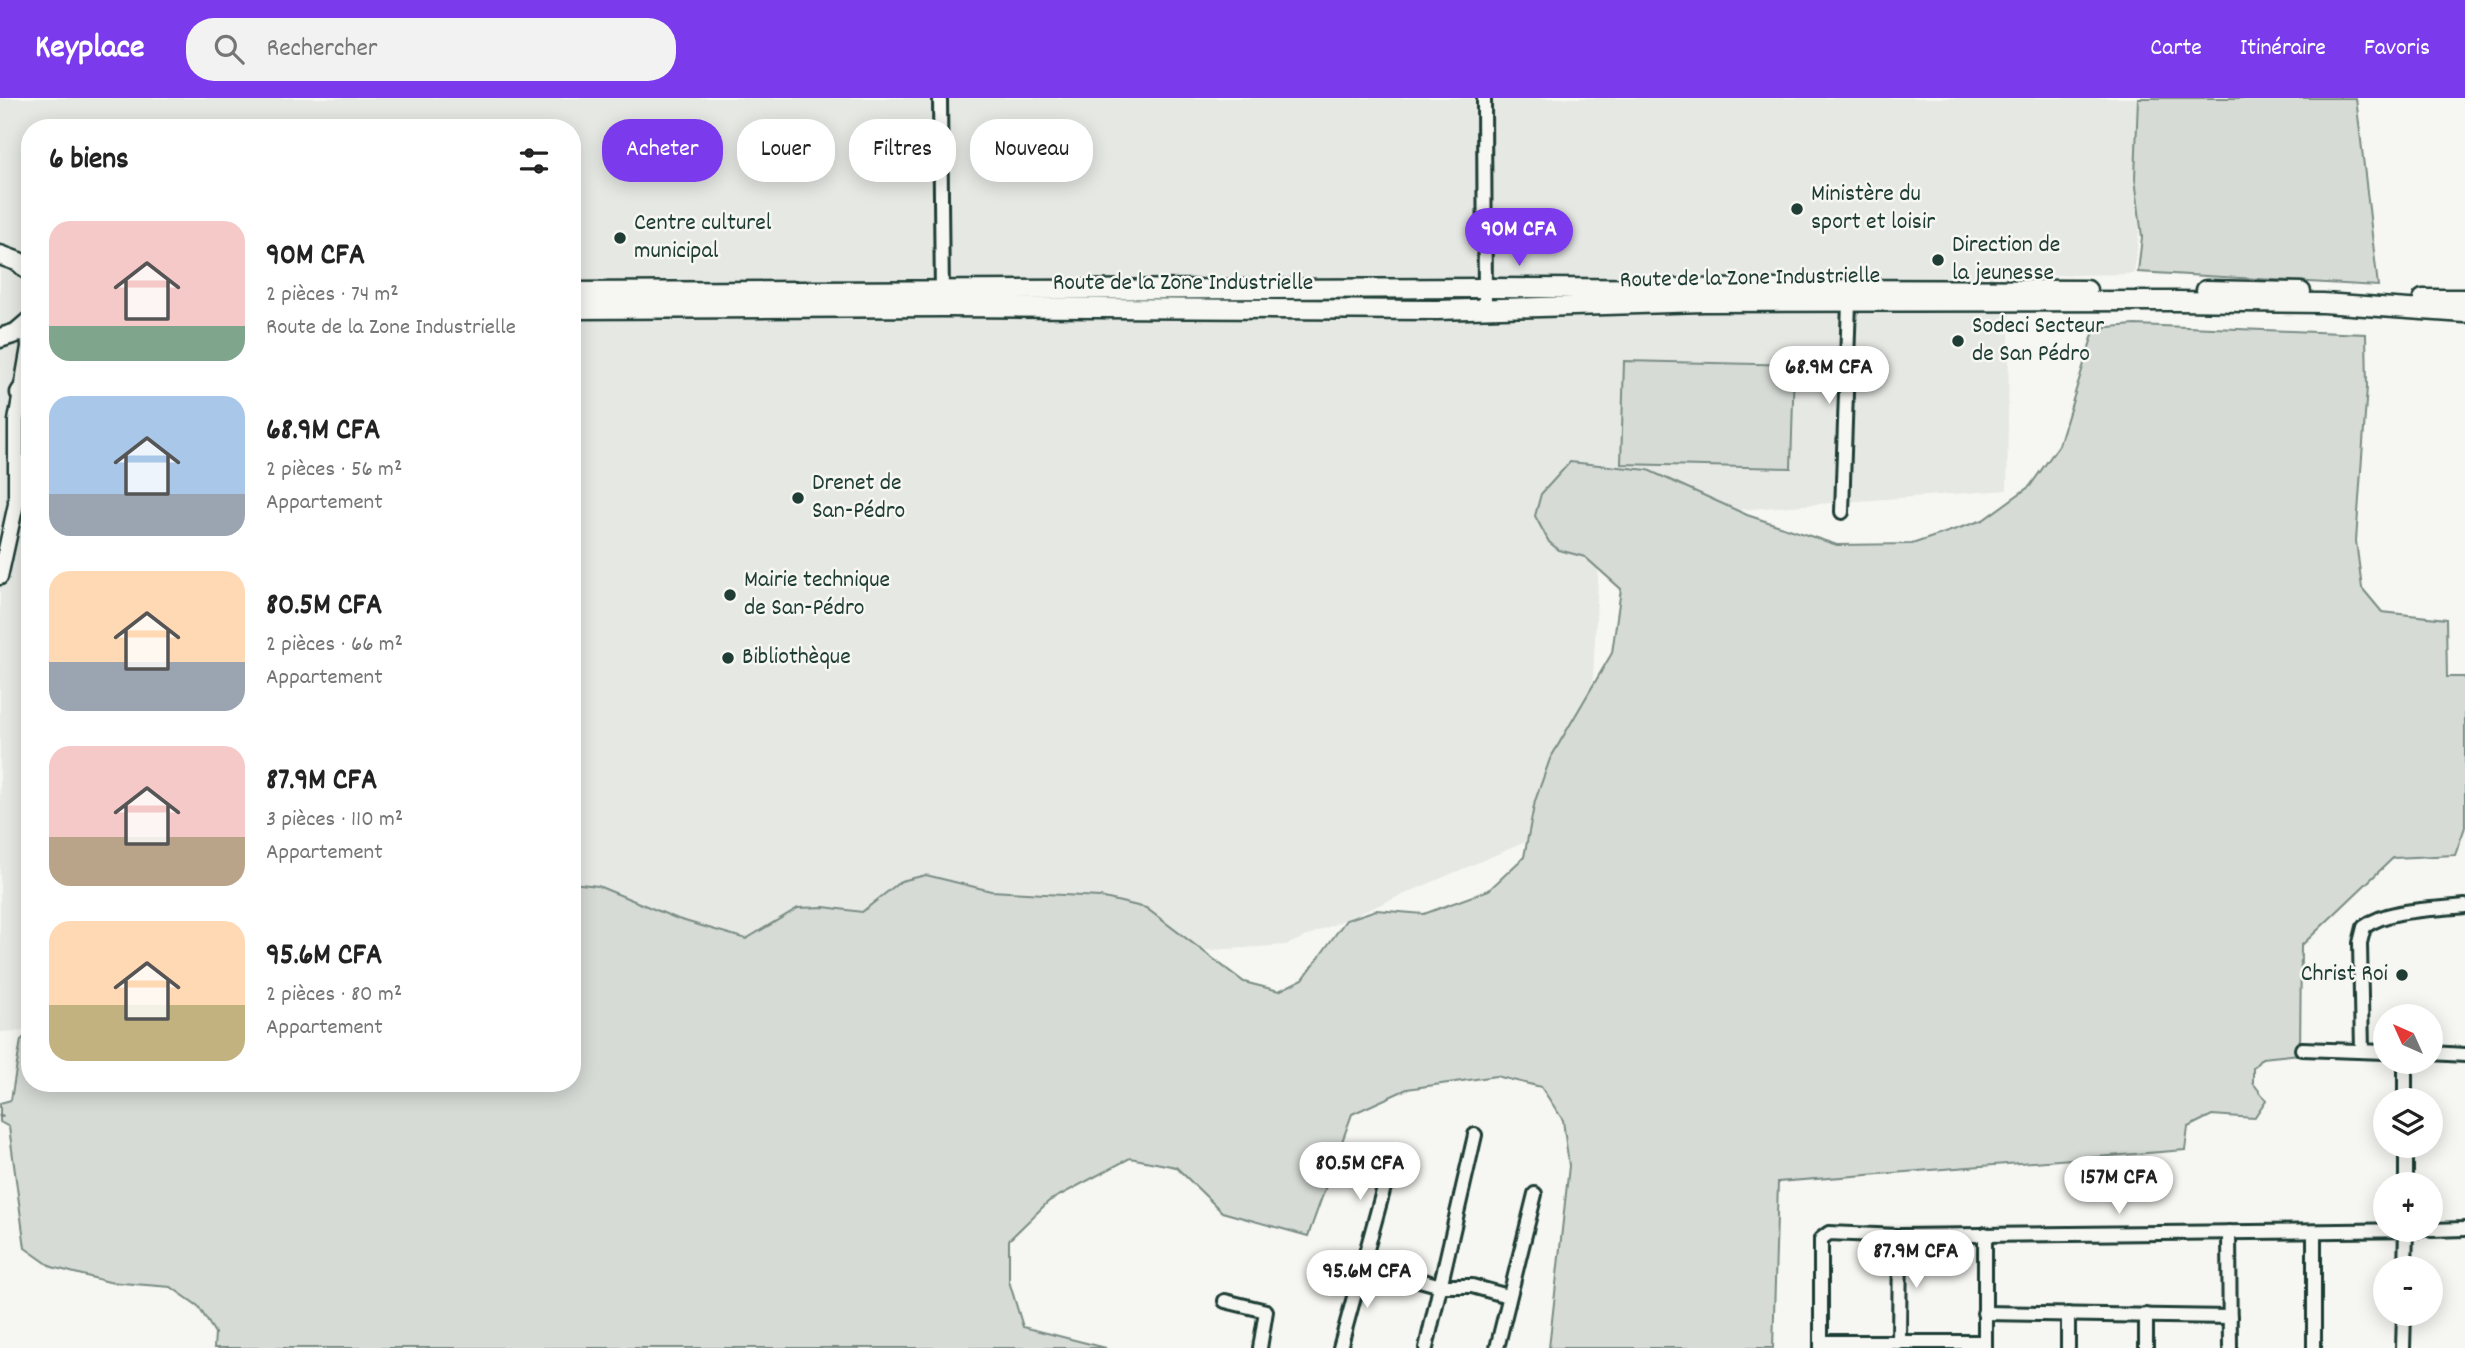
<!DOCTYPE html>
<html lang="fr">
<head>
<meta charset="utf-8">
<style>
  body { margin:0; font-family:Dekko,sans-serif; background:#f2f2f2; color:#222; height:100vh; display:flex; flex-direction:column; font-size:26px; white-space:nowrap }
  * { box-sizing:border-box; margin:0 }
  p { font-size:23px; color:#767676 }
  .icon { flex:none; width:38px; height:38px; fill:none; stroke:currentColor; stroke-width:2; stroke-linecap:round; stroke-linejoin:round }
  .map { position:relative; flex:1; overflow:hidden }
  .side { position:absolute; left:21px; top:21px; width:560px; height:973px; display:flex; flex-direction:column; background:#fff; border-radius:28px; box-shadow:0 4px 18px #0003 }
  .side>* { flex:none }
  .guide { position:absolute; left:602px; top:21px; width:665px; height:63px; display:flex; gap:14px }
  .needle { width:46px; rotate:315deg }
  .buttons { position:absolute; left:2373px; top:906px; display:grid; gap:14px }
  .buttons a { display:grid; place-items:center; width:70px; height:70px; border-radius:50%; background:#fff; box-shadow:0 4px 18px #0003; font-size:35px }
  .price { position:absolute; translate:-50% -60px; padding:0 16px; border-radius:24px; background:#fff; color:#222; font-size:23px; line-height:46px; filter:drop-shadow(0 2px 4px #0008) }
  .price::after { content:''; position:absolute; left:50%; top:42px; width:21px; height:16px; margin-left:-10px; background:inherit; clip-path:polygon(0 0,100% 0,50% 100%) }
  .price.active { background:#7c3aed; color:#fff }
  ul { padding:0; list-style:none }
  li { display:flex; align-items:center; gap:21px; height:175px; padding:0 28px }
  li span { display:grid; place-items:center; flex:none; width:196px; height:140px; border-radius:21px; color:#555 }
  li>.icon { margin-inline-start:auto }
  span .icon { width:84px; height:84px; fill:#fffc; stroke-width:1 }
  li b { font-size:30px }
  h2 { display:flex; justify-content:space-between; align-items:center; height:84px; padding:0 28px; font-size:30px }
  .tag { padding:0 24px; border-radius:28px; background:#fff; box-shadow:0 4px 18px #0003; font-size:24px; line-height:63px }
  .tag.active { background:#7c3aed; color:#fff }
  header { display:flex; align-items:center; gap:42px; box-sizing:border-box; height:98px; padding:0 35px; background:#7c3aed; color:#fff }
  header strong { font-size:33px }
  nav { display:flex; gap:38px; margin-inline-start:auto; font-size:24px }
  .search { width:490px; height:63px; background:#f2f2f2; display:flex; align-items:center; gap:18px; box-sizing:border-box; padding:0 24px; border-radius:28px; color:#767676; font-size:26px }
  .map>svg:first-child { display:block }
  .built { fill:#e6e8e4 }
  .green { fill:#d6dbd6; stroke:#7a8c85; stroke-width:2 }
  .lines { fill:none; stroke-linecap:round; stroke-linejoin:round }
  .stream { stroke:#72847d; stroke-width:3.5 }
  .minor-casing { stroke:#1f3d34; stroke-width:18 }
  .tertiary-casing { stroke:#1f3d34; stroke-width:19 }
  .secondary-casing { stroke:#1f3d34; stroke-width:23 }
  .minor { stroke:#f6f6f2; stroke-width:12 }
  .tertiary { stroke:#f6f6f2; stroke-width:14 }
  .secondary { stroke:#f6f6f2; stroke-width:18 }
  .poi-dot { fill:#1f3d34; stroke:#f6f6f2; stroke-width:2.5 }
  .labels { text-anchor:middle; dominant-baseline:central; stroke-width:5; stroke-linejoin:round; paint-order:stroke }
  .poi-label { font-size:24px; fill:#1f3d34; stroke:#f6f6f2; text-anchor:start }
  .street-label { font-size:24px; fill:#1f3d34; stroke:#f6f6f2 }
</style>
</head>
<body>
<header>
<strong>Keyplace</strong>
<div class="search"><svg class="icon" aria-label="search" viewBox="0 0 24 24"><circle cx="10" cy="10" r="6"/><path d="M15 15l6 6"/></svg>Rechercher</div>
<nav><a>Carte</a><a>Itinéraire</a><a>Favoris</a></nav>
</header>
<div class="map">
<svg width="2465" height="1250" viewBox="0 0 2465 1250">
  <rect width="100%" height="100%" fill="#f6f6f2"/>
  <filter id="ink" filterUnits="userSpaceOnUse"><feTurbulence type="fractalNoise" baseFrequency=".0143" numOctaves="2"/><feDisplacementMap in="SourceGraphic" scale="14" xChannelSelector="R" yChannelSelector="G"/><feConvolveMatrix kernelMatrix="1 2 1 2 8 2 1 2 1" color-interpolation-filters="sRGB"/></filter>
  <g filter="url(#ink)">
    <!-- built -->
    <polygon class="built" points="0,0 2154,0 2134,176 2010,178 2007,392 1601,422 1586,718 1286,847 572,895 572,30 30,30 30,932 0,934"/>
    <!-- green -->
    <g class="green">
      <polygon points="2138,0 2356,0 2378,188 2138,174 2142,139 2135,80"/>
      <polygon points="2135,227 2366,236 2367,289 2356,443 2362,490 2382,514 2446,521 2447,579 2465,579 2465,729 2455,757 2393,760 2301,848 2300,956 2262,960 2253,970 2253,985 2266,1002 2254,1020 2212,1017 2188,1029 2185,1052 1778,1084 1773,1250 1549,1250 1569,1068 1563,1022 1541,989 1496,978 1407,991 1352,1016 1308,1138 1222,1114 1176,1069 1130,1060 1049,1103 1009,1142 1009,1183 1023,1229 1106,1250 214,1250 215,1235 198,1208 171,1189 109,1184 52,1169 25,1150 9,1029 0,1024 0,1005 11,1002 21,942 30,934 30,985 572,985 572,785 598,788 678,821 746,841 798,810 824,809 862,814 901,783 926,777 991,793 1100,799 1146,810 1244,884 1279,893 1303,881 1346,822 1376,812 1424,816 1489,792 1524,759 1535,703 1550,661 1612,555 1621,491 1585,459 1559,452 1549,444 1535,418 1541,396 1570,364 1648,372 1747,417 1837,447 1912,446 1983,422 2030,388 2059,347 2095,230"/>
      <polygon points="1624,263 1794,267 1791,370 1621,366"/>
    </g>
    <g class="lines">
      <!-- stream -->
      <polyline class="stream" points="0,1018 2,1018"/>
      <defs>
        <g id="minor">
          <polyline points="940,0 942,199"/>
          <polyline points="1484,0 1485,211"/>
          <polyline points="1842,414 1849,204"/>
          <polyline points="2302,951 2385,954"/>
          <path d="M2362,953L2360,845L2364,829C2390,810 2433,812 2465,808"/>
          <polyline points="2431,955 2465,957"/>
          <polyline points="2405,964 2405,1003"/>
          <polyline points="2406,1048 2406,1087"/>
          <polyline points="2431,1132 2465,1131"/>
          <polyline points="2229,1134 2230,1250"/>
          <polyline points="1362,1166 1441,1188 1472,1188 1508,1198"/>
          <polyline points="2405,1171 2406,1132"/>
          <polyline points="1225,1203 1266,1213 1260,1250"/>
          <polyline points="1984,1215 2230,1219"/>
          <polyline points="2068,1216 2068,1250"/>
          <polyline points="1821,1244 1985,1244"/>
          <polyline points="1899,1245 1900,1138"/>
          <polyline points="1340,1250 1394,1053"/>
          <polyline points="1426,1250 1475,1037"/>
          <polyline points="1497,1250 1535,1096"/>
          <polyline points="1821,1250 1821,1141 1829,1135 1900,1138 2421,1132"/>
          <polyline points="1985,1250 1985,1136"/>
          <polyline points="2146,1250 2146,1217"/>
          <polyline points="2314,1250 2314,1134"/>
          <polyline points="2403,1250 2404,1216"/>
        </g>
        <polyline id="tertiary" points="0,479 16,406 16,323 29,249 28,225"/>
        <g id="secondary">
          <polyline points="0,157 19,164 30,174"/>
          <polyline points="2206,192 2301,194"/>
          <polyline points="572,194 1485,190 2087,192"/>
          <polyline points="2423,201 2465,201"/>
          <polyline points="572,211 942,209 1437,212 1704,204 2176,203 2323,205 2465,215"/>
          <polyline points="0,240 16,235 30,223"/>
          <polyline points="20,295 30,280"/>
        </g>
      </defs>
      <!-- minor casing -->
      <use href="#minor" class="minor-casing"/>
      <!-- tertiary casing -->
      <use href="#tertiary" class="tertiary-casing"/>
      <!-- secondary casing -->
      <use href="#secondary" class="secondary-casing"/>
      <!-- minor -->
      <use href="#minor" class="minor"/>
      <!-- tertiary -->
      <use href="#tertiary" class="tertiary"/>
      <!-- secondary -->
      <use href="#secondary" class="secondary"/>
    </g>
  </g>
  <!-- markers -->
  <g class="poi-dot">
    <circle cx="1797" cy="111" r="7"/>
    <circle cx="620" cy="140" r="7"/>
    <circle cx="1938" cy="162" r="7"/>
    <circle cx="1958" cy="243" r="7"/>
    <circle cx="798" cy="400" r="7"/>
    <circle cx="730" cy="497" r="7"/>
    <circle cx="728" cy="560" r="7"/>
    <circle cx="2402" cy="877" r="7"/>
  </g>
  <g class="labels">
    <!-- poi labels -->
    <g class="poi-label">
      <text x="1811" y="97">Ministère du<tspan x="1811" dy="28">sport et loisir</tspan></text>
      <text x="634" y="126">Centre culturel<tspan x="634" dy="28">municipal</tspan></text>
      <text x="1952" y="148">Direction de<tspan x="1952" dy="28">la jeunesse</tspan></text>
      <text x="1972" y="229">Sodeci Secteur<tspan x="1972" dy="28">de San Pédro</tspan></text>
      <text x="812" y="386">Drenet de<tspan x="812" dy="28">San-Pédro</tspan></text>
      <text x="744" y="483">Mairie technique<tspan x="744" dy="28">de San-Pédro</tspan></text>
      <text x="742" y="560">Bibliothèque</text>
      <text x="2388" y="877" text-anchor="end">Christ Roi</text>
    </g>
    <!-- street labels -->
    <g class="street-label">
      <text transform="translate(1750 181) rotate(-1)">Route de la Zone Industrielle</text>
      <text x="1183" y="186">Route de la Zone Industrielle</text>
    </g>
  </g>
</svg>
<div class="buttons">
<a><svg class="needle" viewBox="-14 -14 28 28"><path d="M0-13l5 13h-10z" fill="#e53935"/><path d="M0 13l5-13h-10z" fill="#767676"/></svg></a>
<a><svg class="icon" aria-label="layers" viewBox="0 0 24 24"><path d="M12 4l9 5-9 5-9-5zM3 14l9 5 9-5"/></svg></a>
<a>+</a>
<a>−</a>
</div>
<b class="price active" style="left:1519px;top:170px">90M CFA</b>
<b class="price" style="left:1829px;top:308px">68.9M CFA</b>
<b class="price" style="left:1360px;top:1104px">80.5M CFA</b>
<b class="price" style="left:2119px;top:1118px">157M CFA</b>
<b class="price" style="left:1916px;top:1192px">87.9M CFA</b>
<b class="price" style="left:1367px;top:1212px">95.6M CFA</b>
<div class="guide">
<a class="tag active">Acheter</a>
<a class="tag">Louer</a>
<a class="tag">Filtres</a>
<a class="tag">Nouveau</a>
</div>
<section class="side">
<h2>6 biens<svg class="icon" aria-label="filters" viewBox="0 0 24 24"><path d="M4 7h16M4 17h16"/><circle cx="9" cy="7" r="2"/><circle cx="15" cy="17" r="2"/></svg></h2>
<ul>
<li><span style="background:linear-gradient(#f6c9c9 75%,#7fa58c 0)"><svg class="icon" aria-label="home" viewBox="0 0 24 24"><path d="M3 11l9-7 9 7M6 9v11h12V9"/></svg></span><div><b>90M CFA</b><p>2 pièces · 74 m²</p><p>Route de la Zone Industrielle</p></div></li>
<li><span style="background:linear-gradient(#a9c7e8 70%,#9aa5b1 0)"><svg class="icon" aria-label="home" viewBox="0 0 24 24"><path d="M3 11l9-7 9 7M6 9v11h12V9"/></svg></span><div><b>68.9M CFA</b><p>2 pièces · 56 m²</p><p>Appartement</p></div></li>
<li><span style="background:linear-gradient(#ffd9b3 65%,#9aa5b1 0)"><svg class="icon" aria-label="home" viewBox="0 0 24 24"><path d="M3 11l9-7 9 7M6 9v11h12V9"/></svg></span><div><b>80.5M CFA</b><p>2 pièces · 66 m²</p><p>Appartement</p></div></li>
<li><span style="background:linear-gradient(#f6c9c9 65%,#b9a48a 0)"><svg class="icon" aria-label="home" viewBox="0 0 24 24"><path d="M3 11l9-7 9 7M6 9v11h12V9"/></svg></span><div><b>87.9M CFA</b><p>3 pièces · 110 m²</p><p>Appartement</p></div></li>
<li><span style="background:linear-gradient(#ffd9b3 60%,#c2b280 0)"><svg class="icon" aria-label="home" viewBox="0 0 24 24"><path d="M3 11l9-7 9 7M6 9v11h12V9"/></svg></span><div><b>95.6M CFA</b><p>2 pièces · 80 m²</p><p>Appartement</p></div></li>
</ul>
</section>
</div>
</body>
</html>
